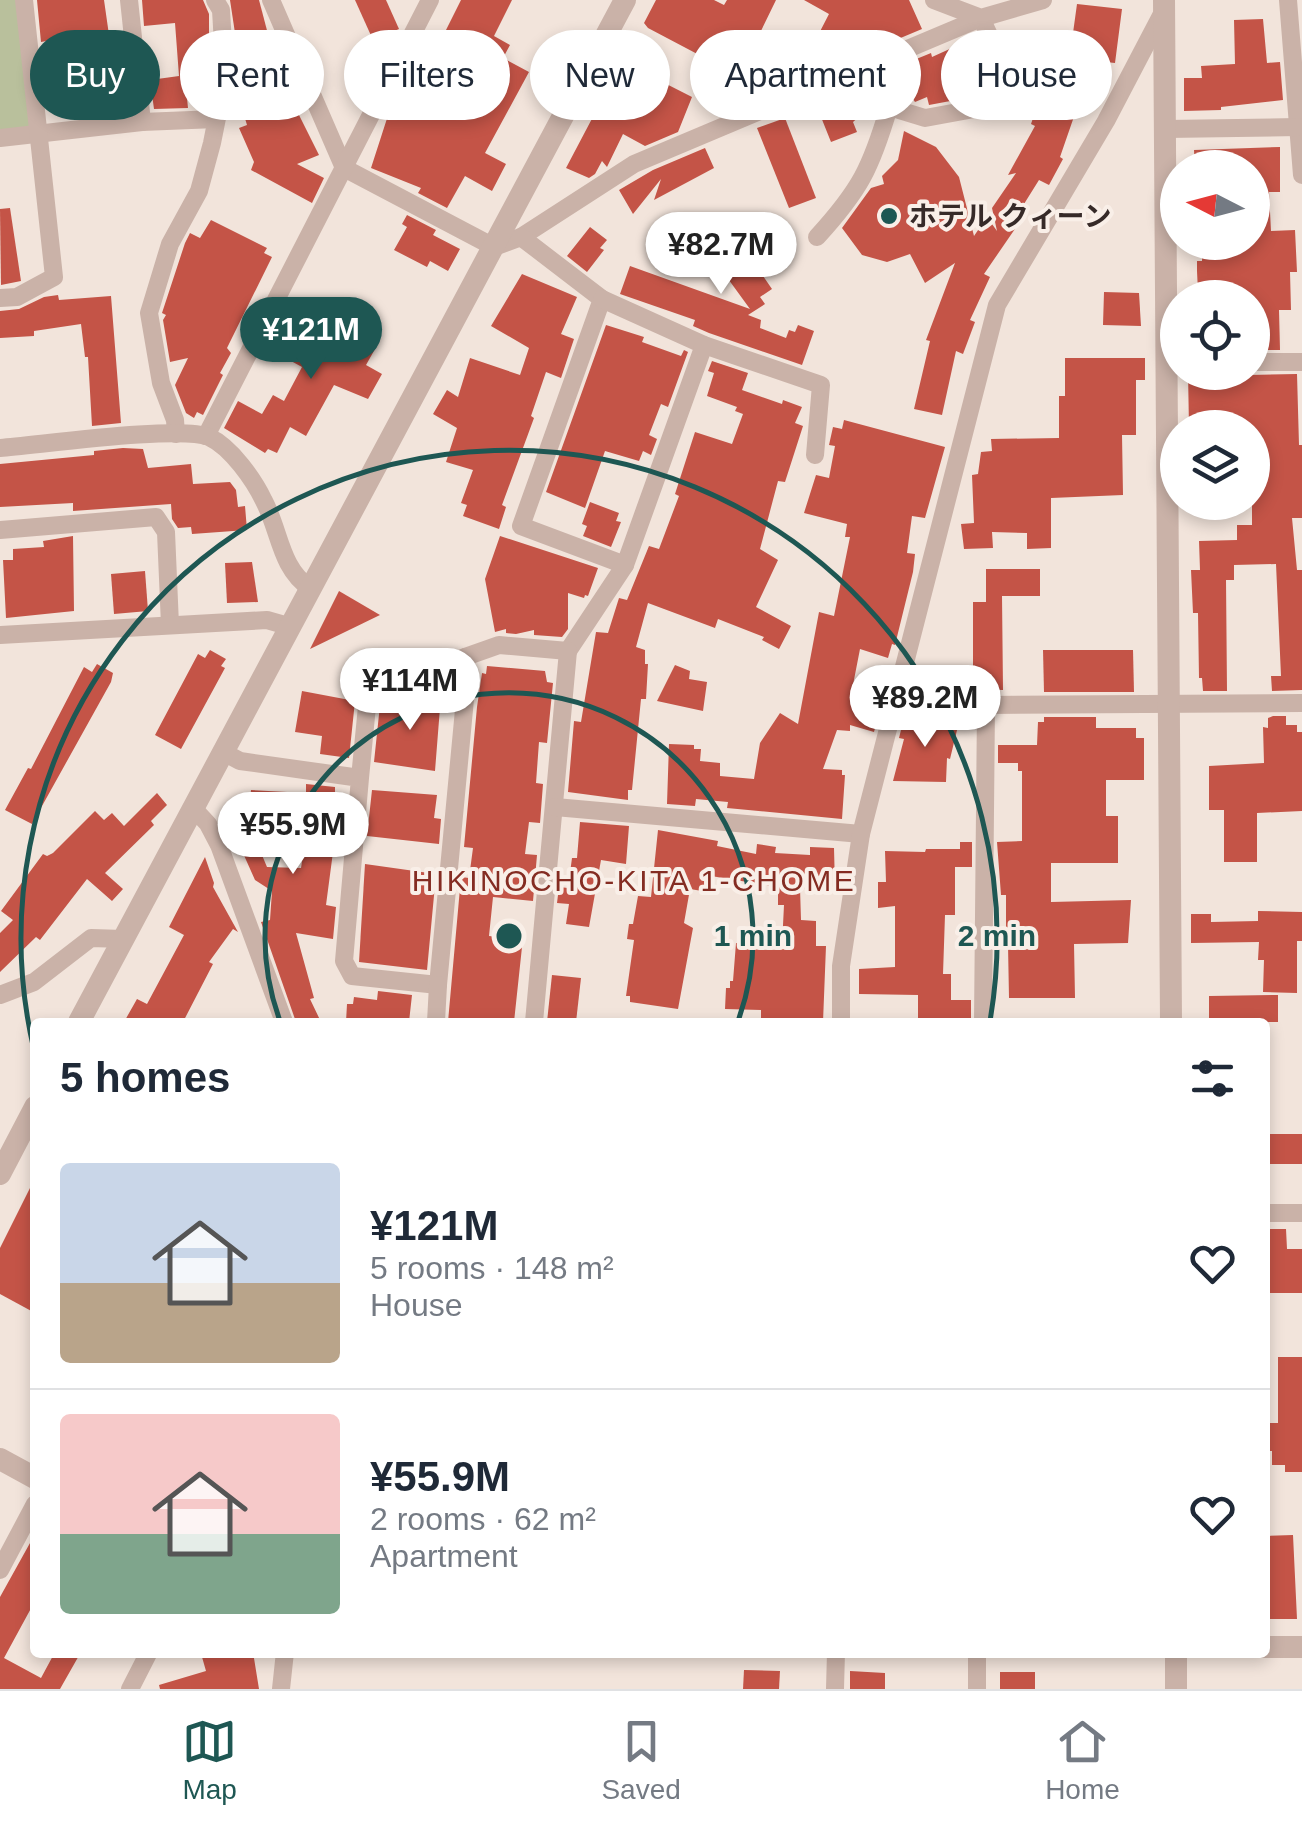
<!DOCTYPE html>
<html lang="en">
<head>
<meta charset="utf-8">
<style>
  body { margin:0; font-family:Arial,"Noto Sans JP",sans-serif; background:#f2f2f3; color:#1f2937; height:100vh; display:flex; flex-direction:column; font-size:38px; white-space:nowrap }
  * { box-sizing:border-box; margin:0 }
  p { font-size:32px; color:#747a83 }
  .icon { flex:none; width:55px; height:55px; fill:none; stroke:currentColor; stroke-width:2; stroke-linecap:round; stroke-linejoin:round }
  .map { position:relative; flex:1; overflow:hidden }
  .drawer { position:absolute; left:30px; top:1018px; width:1240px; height:640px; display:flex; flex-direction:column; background:#fff; border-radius:10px; box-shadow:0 5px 15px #0003 }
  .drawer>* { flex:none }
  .guide { position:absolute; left:30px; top:30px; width:1242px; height:90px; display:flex; gap:20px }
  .needle { width:65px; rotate:276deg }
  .fabs { position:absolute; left:1160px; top:150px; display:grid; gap:20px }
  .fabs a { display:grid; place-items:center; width:110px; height:110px; border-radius:50%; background:#fff; box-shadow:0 5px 15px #0003; font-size:50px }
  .price { position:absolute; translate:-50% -85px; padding:0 22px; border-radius:35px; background:#fff; color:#222; font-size:32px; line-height:65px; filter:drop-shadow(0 2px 5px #0008) }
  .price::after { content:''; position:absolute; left:50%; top:60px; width:30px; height:22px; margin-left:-15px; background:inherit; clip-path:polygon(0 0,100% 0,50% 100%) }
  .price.on { background:#1e5753; color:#fff }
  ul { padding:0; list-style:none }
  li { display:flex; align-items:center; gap:30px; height:250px; padding:0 30px }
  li+li { border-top:2px solid #e0e1e3 }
  li span { display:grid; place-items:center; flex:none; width:280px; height:200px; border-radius:10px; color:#555 }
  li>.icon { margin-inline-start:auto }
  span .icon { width:120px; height:120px; fill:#fffc; stroke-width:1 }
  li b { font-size:42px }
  h2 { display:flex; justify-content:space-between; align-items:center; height:120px; padding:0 30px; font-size:42px }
  .pill { padding:0 35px; border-radius:45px; background:#fff; box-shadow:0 5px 15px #0003; font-size:35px; line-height:90px }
  .pill.on { background:#1e5753; color:#fff }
  .dock { display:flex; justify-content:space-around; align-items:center; height:140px; border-top:2px solid #e0e1e3; background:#fff; font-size:28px; color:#747a83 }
  .dock a { display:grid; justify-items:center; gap:5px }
  .dock .on { color:#1e5753 }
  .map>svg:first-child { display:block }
  .green { fill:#b9c09c }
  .building { fill:#c45447; fill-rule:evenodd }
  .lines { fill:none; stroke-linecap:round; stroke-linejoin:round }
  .minor { stroke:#cab2a8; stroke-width:18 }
  .tertiary { stroke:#cab2a8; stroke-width:22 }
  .ring { fill:none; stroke:#1e5753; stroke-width:5 }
  .poi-dot { fill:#1e5753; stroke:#f9efe8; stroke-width:4 }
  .labels { text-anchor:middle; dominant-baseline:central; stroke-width:8; stroke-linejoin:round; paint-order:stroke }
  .poi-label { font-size:28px; font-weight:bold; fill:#362a28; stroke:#f9efe8; text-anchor:start }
  .neighbourhood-label { font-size:30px; letter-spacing:2.5px; fill:#842c22; stroke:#f9efe8 }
  .centre { fill:#1e5753; stroke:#f9efe8; stroke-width:5 }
  .ring-label { font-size:30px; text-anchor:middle; font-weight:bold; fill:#1e5753; stroke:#f9efe8; stroke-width:8; stroke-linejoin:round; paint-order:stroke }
</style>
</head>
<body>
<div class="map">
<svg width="1302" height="1689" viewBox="0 0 1302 1689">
  <rect width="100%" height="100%" fill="#f2e4db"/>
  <!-- green -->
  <polygon class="green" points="0,0 22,0 37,133 0,136"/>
  <!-- building -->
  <g class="building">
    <polygon points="37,0 104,0 109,35 90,37 75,50 60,47 52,40 41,42"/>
    <polygon points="142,0 203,0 209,14 209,69 199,70 202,97 187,98 188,108 154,109 150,80 179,76 175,23 144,26"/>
    <polygon points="230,0 259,0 269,38 241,47 235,33"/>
    <polygon points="355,0 386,0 399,29 373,40"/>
    <polygon points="461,0 512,0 494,36 510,45 503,58 529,72 485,153 506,164 492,191 465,176 447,208 418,193 421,188 371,168 392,103 412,113 422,94 433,100 456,57 437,48"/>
    <polygon points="656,0 714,0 724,5 727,0 776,0 739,76 648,28 644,23"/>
    <polygon points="804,0 909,0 922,29 798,81 795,80 829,14"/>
    <polygon points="1077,4 1122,9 1115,63 1096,61 1088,106 1078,105 1060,157 1063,159 1049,185 1039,180 1014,220 1019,223 984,274 990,277 970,320 975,322 963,354 956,351 942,415 914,409 930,341 926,340 955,263 925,283 910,254 887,262 862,255 842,228 871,188 884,184 882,176 898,160 904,131 936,147 959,177 974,236 987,217 997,231 992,208 1016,173 1008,175 1035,126 1031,124 1037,106 1009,99 1016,73 1034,77 1038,61 1069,62"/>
    <polygon points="1263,19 1267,63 1280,62 1283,100 1221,107 1221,110 1184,111 1184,78 1202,78 1201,66 1235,64 1234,20"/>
    <polygon points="954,47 959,51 977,96 929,105 927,97 915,102 908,91 902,93 892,69 931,53 932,57"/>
    <polygon points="629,65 692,97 678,132 645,146 623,134 607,167 602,161 595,174 589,178 566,168 615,75 622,79"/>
    <polygon points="266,76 282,116 297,111 319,155 297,164 324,178 312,203 251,170 254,162 239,128 247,125 236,89"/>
    <polygon points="851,86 868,106 853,112 861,115 853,122 857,132 831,142 815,102"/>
    <polygon points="126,89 128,111 94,115 92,101 117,98 116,90"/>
    <polygon points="785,118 816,198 789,208 757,128"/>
    <polygon points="1280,147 1280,192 1269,192 1271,231 1295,230 1297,272 1290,272 1291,310 1279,310 1280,350 1252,350 1252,298 1220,298 1220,294 1198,292 1197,271 1197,261 1202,261 1203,243 1252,244 1252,168 1195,168 1194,150"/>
    <polygon points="705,148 714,168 654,200 661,179 633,214 619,190 653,170"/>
    <polygon points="10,208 21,281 1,285 0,209"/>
    <polygon points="407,215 436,230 433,235 460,249 448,271 430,261 427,267 394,250 407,227 402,224"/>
    <polygon points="717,216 729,233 732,231 772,289 760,297 765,304 748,315 761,320 760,328 786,338 789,330 795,332 798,325 814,331 802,365 709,333 693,326 695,320 620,294 630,266 750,309 710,254 704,259 688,236"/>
    <polygon points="211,220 267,248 264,253 272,257 227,348 231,353 220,373 223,375 203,415 197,412 194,418 186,413 175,385 188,358 170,362 163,320 166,315 162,313 185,243 190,233 200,238"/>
    <polygon points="590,227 607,240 600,248 604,250 587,272 567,256"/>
    <polygon points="522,274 577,297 561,334 574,339 561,378 546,372 531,416 534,418 502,505 506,507 499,529 463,516 467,505 461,503 473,470 446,462 457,428 433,414 447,390 458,397 470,358 520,375 529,348 491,326"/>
    <polygon points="1104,292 1139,293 1141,326 1103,325"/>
    <polygon points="58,295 59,300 111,296 121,423 92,426 88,357 85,357 81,324 34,331 34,336 0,338 0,311 19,309 44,297"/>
    <polygon points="313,306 379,342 366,365 382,374 368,399 334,385 306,436 290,427 277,453 268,449 265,453 224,428 238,401 262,414 273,395 284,401 302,367 291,361 307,332 301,329"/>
    <polygon points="606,325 644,337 642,342 681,356 684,350 688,352 668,407 661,404 649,435 657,439 651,455 643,451 639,461 605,451 585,508 546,492"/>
    <polygon points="1065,358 1145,358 1145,380 1136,380 1136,435 1122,435 1123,495 1051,498 1051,548 1027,549 1027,533 992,532 993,548 964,549 961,524 974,523 972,475 978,474 981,452 992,451 991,439 1059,438 1059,396 1065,396"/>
    <polygon points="712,361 748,373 742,390 782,404 783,400 802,407 795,423 803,426 785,482 778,481 760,549 778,560 756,607 791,626 779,649 762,640 764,637 718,619 715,628 648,603 636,647 645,650 645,664 648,664 646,699 641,699 632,790 628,790 628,800 568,792 574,721 581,722 596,632 608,633 619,598 627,600 649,546 659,549 679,496 675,494 695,432 732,444 743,414 735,411 737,407 707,396 714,373 708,371"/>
    <polygon points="1188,372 1204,372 1204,376 1297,374 1299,445 1302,445 1302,518 1292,518 1297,570 1302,570 1302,690 1272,691 1271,676 1281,676 1276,564 1234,565 1234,580 1226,580 1227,691 1203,691 1202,678 1199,678 1198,613 1193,613 1191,570 1200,570 1199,541 1237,540 1237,525 1252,525 1252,428 1189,428"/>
    <polygon points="844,420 945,447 925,518 912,516 907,553 915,554 913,572 895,645 892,644 888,658 860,649 852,690 863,692 860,711 878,716 874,732 850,725 850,731 837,730 823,769 842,770 842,775 845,775 842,819 727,808 728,802 696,799 695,806 667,804 669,744 694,745 694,749 701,749 700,761 720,763 720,776 754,779 760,743 780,713 798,724 819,612 834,616 850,537 845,537 847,524 804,513 816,475 829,478 835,446 829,445 833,427 842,429"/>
    <polygon points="123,448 143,449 148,468 191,464 193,484 230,482 236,490 238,507 245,506 247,530 192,534 191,527 178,528 172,519 171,504 73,511 73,503 0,507 0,464 94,455 94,451"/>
    <polygon points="590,502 619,513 616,521 621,522 611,547 583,536 587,526 582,524"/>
    <polygon points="73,536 74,611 6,618 3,560 13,560 13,549 44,547 43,541"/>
    <polygon points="500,536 598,568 588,596 585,595 584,598 568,593 568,629 562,637 534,635 534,630 516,634 506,633 506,629 495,632 485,579"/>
    <polygon points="252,562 258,602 227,603 225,563"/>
    <polygon points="986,569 1040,569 1040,596 1002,596 1003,690 973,689 973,602 986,602"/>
    <polygon points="145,571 148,611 114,614 111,574"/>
    <polygon points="339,591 380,615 310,649"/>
    <polygon points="210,650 226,659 221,666 225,668 181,749 155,735 198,654 205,658"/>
    <polygon points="1043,650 1133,650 1134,692 1044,692"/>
    <polygon points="97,664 113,673 111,682 32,824 5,810 28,768 31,769 84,667 92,672"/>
    <polygon points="675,665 690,671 689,679 707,682 703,711 657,701"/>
    <polygon points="487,666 545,671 547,682 553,683 547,743 539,742 536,783 543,784 540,823 529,822 525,854 537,855 533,901 493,897 489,936 517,939 516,946 522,947 514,1022 448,1022 461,877 469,878 473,848 464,847 477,707 482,673 486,674"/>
    <polygon points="302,691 355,701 349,758 320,754 322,736 295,732"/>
    <polygon points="412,692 441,695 435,771 374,762 380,705 405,707 406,694"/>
    <polygon points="910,713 958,726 950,759 947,758 946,782 893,781 904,739 899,738 903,722 907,723"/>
    <polygon points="1273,716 1286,716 1286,725 1297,725 1297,732 1302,732 1302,811 1257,813 1257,862 1224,862 1224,810 1209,810 1209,766 1264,763 1263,727 1268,728 1268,718"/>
    <polygon points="1044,717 1096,717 1096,728 1136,728 1136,738 1144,738 1144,780 1106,780 1106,816 1118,816 1118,863 1051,863 1051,902 1131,900 1128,943 1074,944 1075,998 1009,998 1008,945 999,945 1000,927 1006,927 1006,895 1001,895 997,842 1022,841 1022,771 1018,771 1018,763 998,763 998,745 1037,745 1038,722 1044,722"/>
    <path d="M306,784L335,787V800L345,801L344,820H333L330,851L333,852L326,905L336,907L333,939L296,933L314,998L310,999L321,1022H296L261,922L270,920L272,891L255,880L230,824L251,815L249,814L251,790L306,793ZM255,815L308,824L301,868L267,867L259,848Z"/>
    <polygon points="372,790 437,795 434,818 441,819 439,844 367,836"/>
    <polygon points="157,793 167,805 151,821 154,825 105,873 123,889 112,901 87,879 40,940 36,937 0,972 0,933 13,920 1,911 43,854 47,856 53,853 95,811 104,820 112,813 124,826"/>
    <polygon points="580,822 629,826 626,864 601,860 589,927 566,924 569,904 557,903 559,887 568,888 572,858 577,858"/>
    <polygon points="658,830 718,841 717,846 756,854 757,844 776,847 775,853 810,855 810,847 834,848 835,887 826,886 826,889 800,888 801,920 816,921 816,946 826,946 823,1022 761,1022 761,1010 725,1009 726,988 730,988 730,981 733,981 736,943 782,945 784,905 778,905 778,887 711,876 708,892 690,889 684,923 693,928 678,1009 630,1002 630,996 626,996 634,940 627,939 629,924 633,924 638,896 651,897"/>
    <polygon points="960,842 972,842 972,867 955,867 955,915 945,915 943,974 951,974 951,1000 971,1000 971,1022 918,1021 918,995 859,994 859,969 895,967 895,906 878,908 878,882 886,882 885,851 925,852 926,849 960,849"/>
    <polygon points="205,857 214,883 213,887 238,932 233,929 209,962 213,964 183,1022 124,1022 137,999 147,1004 184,935 169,927"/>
    <polygon points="365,864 436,874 427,970 359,962"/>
    <polygon points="1258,911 1302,912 1302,941 1297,941 1297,993 1263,992 1264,960 1258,960 1259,942 1191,943 1191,914 1211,914 1211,922 1258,921"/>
    <polygon points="552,975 581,978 576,1022 547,1022"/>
    <polygon points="378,991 412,995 409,1022 346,1022 347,1004 353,1004 354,997 377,1000"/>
    <polygon points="1278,995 1278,1022 1209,1022 1209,996"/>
    <rect x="1265" y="1134" width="37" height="30"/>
    <polygon points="35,1178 35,1313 0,1294 0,1248"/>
    <polygon points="1266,1229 1286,1229 1287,1249 1302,1249 1302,1293 1265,1293"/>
    <polygon points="1278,1357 1302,1357 1302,1472 1285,1472 1285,1465 1272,1465 1272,1451 1265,1451 1265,1423 1278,1423"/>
    <polygon points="35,1534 35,1601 4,1658 41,1678 55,1652 81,1652 60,1689 0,1689 0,1597"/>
    <polygon points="1293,1535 1297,1619 1269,1619 1269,1610 1265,1610 1265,1536"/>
    <polygon points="217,1652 253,1652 259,1689 160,1689 159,1685 206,1671 202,1657"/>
    <polygon points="744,1670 780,1671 779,1689 743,1689"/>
    <polygon points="850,1671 885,1673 885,1689 850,1689"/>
    <rect x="1000" y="1672" width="35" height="17"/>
  </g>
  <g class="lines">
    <!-- minor -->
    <g class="minor">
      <polyline points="129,0 142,122"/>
      <polyline points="271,0 344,168 494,247 521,237 634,164 981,18 1003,65 1000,90 985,107 925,118 889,107 881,102 861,70"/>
      <polyline points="934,0 981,18 1043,0"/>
      <polyline points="1288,0 1302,175"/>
      <polyline points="225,78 236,76 292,47"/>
      <polyline points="1166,129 1298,127"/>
      <polyline points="0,138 142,122 216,119"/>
      <polyline points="521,237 602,299 521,526 625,565"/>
      <path d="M817,237C860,190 871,168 889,107"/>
      <polyline points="0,298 17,297 54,277 24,0"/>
      <polyline points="602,299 704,345 821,385 815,455"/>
      <polyline points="1252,362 1302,362"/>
      <polyline points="176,434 175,420 161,383 149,313 170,244 199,191 212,143 225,78 221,10 215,0"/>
      <polyline points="206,436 430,0"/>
      <path d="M0,448C40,445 180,425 209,437C231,447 254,480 264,501C280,531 280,568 310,588"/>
      <polyline points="0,530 156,517 166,532 170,625"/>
      <polyline points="0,635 267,620 288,626"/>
      <polyline points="568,651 625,565 704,345"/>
      <polyline points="465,657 499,645 568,651 534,1022"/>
      <polyline points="901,683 986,705 1302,703"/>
      <polyline points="223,752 240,761 360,778 344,961 352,976 438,985 467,678 465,657 368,696 360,778"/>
      <polyline points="555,807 861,834"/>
      <polyline points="195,810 208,824 219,845 284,1022"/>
      <polyline points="0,995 34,982 91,938 123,939"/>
      <polyline points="436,1022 438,985"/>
      <polyline points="841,1022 841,966 861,834 997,305 1106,121 1163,12"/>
      <polyline points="983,1022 986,705"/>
      <polyline points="1265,1213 1302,1213"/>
      <polyline points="0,1570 35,1504"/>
      <polyline points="977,1652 977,1689"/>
      <polyline points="130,1689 149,1652"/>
      <polyline points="281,1689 285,1652"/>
      <polyline points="835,1689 836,1652"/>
    </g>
    <!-- tertiary -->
    <g class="tertiary">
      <polyline points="1164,0 1171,1022"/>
      <path d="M79,1022C259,680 444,341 625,0"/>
      <polyline points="0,1174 35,1107"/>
      <polyline points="0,1459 35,1478"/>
      <polyline points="1265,1647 1302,1647"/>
      <polyline points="1176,1689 1176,1652"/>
    </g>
  </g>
  <!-- distance rings -->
  <g class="ring">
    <path d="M280 1021A244 244 0 1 1 738 1021"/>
    <path d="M34 1050A488 488 0 1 1 990 1021"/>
  </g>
  <!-- markers -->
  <circle class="poi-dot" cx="889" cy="216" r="10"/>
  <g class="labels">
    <!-- poi labels -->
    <g class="poi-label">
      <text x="909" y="216">ホテル クィーン</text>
    </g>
    <!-- neighbourhood labels -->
    <g class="neighbourhood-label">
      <text x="634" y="880">HIKINOCHO-KITA 1-CHOME</text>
    </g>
  </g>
  <circle cx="509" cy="936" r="15" class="centre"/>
  <g class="ring-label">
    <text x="753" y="946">1 min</text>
    <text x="997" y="946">2 min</text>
  </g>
</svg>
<div class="fabs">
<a><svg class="needle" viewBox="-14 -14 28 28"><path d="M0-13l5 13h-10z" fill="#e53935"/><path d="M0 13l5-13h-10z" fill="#747a83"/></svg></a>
<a><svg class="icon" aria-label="locate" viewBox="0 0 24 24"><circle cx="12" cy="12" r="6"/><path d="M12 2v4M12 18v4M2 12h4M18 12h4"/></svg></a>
<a><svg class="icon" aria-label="layers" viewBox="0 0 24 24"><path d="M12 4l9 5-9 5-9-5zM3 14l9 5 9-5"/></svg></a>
</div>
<b class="price" style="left:721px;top:297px">¥82.7M</b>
<b class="price on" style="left:311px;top:382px">¥121M</b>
<b class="price" style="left:410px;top:733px">¥114M</b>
<b class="price" style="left:925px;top:750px">¥89.2M</b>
<b class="price" style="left:293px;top:877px">¥55.9M</b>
<div class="guide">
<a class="pill on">Buy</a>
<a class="pill">Rent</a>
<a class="pill">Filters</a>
<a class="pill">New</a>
<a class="pill">Apartment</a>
<a class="pill">House</a>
</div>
<section class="drawer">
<h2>5 homes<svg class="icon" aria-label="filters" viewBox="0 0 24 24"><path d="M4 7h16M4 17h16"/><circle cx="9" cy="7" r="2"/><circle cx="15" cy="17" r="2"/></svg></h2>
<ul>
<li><span style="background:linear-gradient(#c9d6e8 60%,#b9a48a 0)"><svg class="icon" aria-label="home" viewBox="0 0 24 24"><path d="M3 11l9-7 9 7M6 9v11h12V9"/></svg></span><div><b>¥121M</b><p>5 rooms · 148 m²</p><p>House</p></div><svg class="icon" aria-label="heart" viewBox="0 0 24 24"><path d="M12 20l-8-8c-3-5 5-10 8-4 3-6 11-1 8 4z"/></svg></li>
<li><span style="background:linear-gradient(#f6c9c9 60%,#7fa58c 0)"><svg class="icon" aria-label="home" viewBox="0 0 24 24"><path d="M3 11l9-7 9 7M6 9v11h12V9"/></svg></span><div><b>¥55.9M</b><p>2 rooms · 62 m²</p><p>Apartment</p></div><svg class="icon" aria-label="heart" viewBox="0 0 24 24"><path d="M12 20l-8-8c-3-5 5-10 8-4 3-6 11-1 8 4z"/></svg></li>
</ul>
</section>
</div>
<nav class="dock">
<a class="on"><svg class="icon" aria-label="map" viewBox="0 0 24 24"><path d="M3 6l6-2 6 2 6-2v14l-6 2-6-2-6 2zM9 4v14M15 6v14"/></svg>Map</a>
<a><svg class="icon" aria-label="saved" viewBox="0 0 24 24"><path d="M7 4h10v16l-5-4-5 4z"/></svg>Saved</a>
<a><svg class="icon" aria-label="home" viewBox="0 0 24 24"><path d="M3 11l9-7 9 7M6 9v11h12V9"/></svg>Home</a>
</nav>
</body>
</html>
